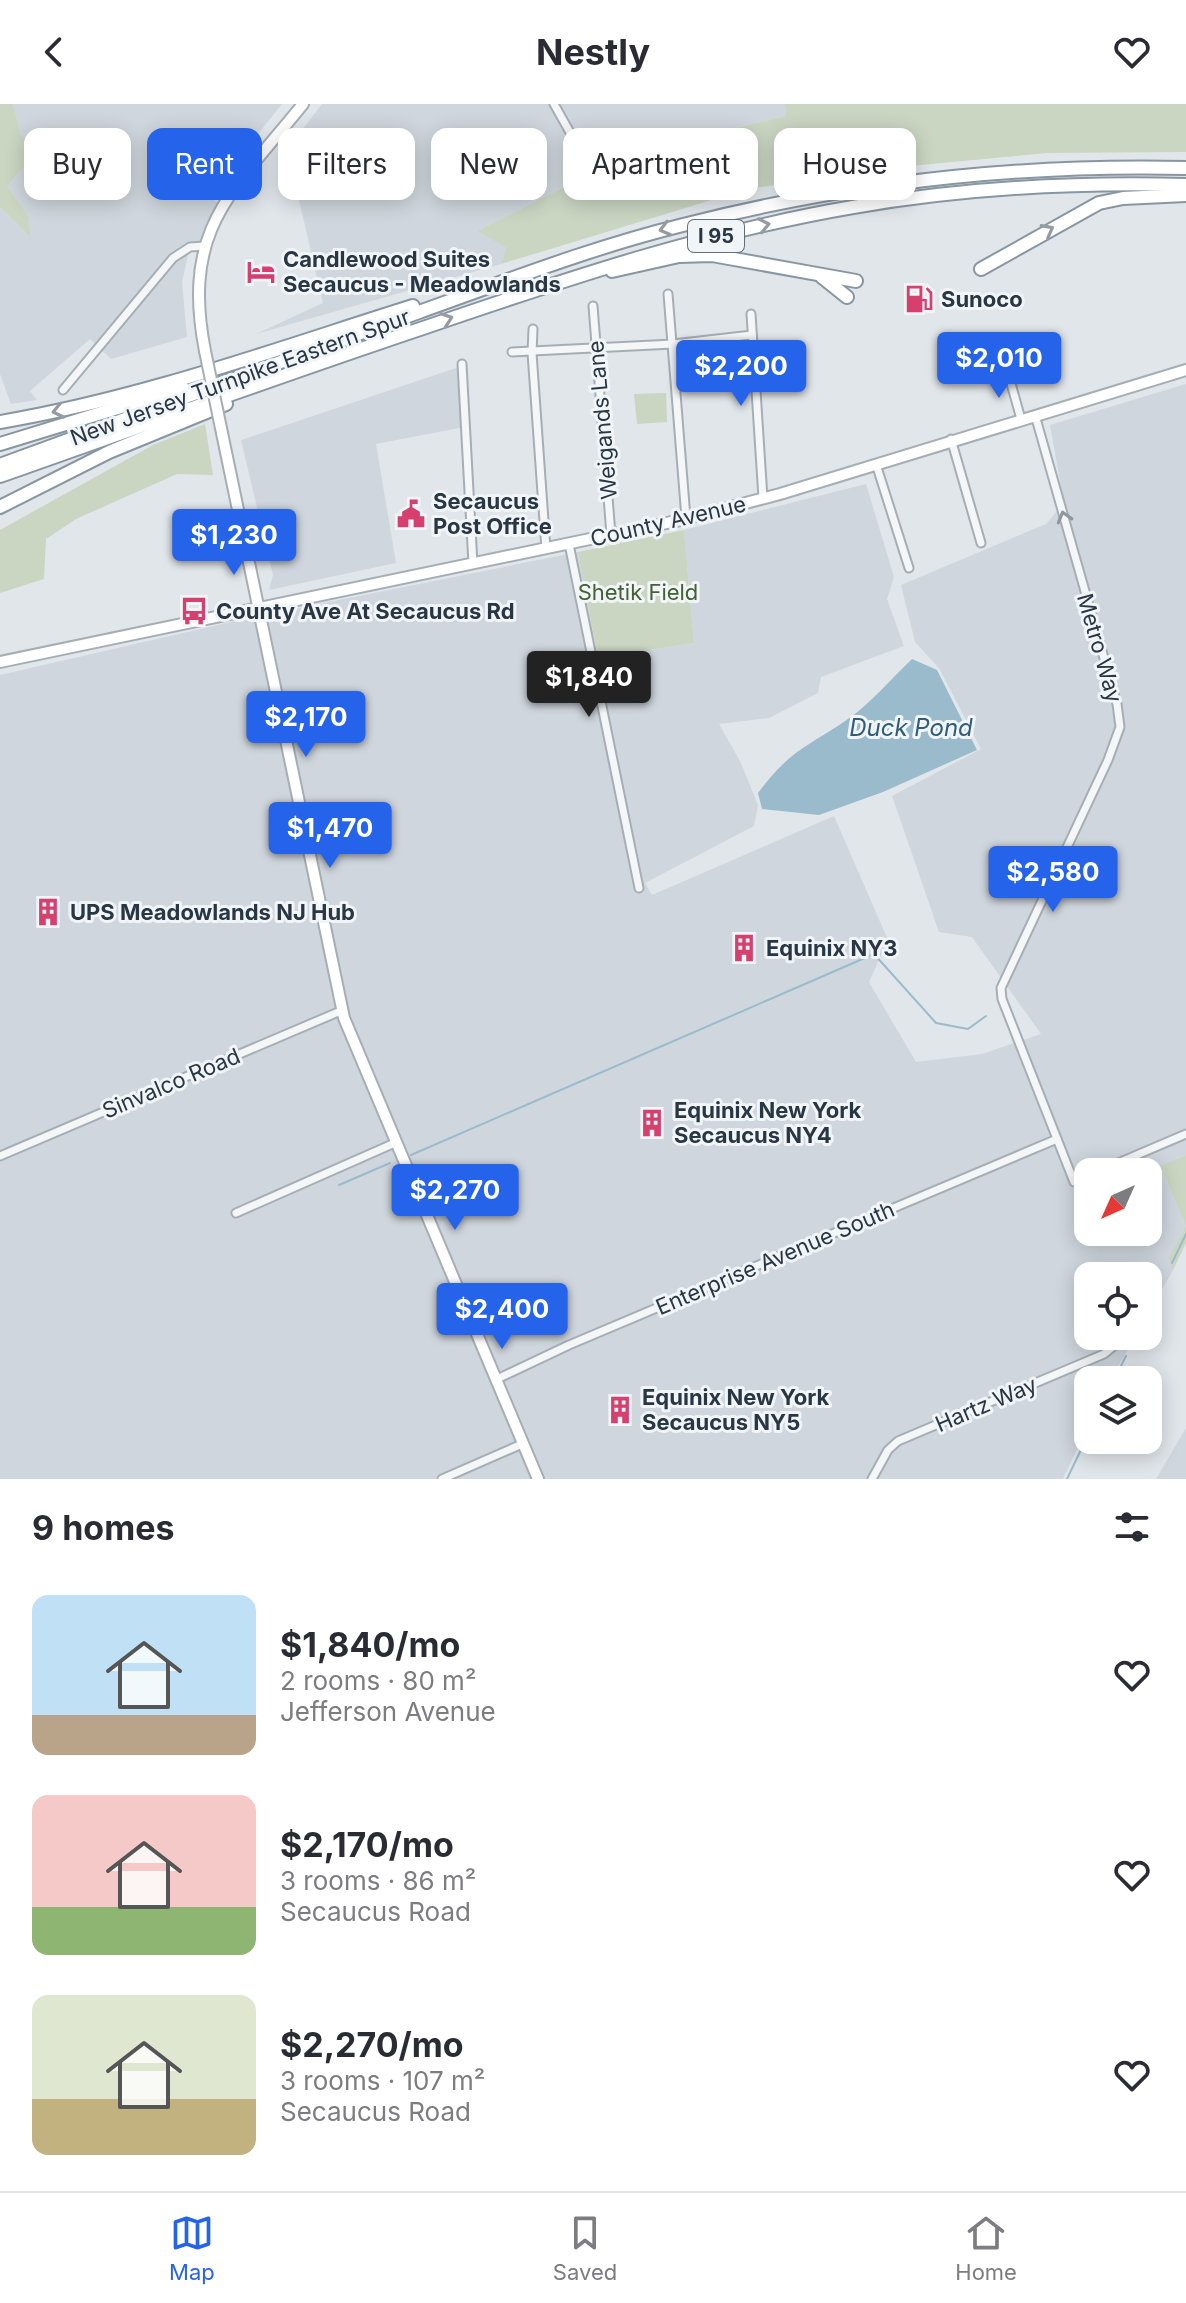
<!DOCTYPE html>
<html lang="en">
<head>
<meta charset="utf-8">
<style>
  body { margin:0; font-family:Inter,sans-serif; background:#f2f2f3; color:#2b2b33; height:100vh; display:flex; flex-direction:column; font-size:30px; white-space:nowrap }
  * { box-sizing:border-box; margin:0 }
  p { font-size:26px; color:#7c7c81 }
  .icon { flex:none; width:44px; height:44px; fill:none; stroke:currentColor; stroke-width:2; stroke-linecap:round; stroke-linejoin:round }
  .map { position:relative; height:1375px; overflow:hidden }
  .details { display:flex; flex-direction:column; background:#fff; flex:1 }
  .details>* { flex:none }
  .guide { position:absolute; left:24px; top:24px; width:1138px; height:72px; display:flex; gap:16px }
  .needle { width:52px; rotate:225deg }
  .controls { position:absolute; left:1074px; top:1054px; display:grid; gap:16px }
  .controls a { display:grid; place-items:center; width:88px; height:88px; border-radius:16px; background:#fff; box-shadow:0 4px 20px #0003; font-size:40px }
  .price { position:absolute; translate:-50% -68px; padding:0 18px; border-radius:8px; background:#2563eb; color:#fff; font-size:26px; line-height:52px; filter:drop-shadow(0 2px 4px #0008) }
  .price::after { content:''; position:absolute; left:50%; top:48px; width:24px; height:18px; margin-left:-12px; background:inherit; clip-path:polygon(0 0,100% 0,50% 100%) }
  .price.selected { background:#222; color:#fff }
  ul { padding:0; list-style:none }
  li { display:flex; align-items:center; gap:24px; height:200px; padding:0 32px }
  li span { display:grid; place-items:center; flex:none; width:224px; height:160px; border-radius:16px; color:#555 }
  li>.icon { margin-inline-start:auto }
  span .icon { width:96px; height:96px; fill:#fffc; stroke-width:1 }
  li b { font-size:34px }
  h2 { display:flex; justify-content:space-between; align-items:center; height:96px; padding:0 32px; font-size:34px }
  .tag { padding:0 28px; border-radius:16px; background:#fff; box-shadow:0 4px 20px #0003; font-size:28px; line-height:72px }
  .tag.selected { background:#2563eb; color:#fff }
  header { display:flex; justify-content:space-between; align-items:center; height:104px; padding:0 32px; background:#fff; font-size:36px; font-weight:700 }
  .tab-bar { display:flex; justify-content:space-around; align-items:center; height:112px; border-top:2px solid #e1e1e2; background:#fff; font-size:22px; color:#7c7c81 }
  .tab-bar a { display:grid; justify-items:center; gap:4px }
  .tab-bar .selected { color:#2563eb }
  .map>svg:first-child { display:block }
  .built { fill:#cfd6dd; fill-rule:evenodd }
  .green { fill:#cad5c2 }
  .water { fill:#9abbcc }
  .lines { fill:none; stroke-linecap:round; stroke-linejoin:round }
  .stream { stroke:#9abbcc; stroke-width:2 }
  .street-casing { stroke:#a6aeb5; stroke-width:11 }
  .secondary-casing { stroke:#a6aeb5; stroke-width:14 }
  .highway-casing { stroke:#8896a2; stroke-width:16 }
  .street { stroke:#f4f6f8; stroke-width:7 }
  .secondary { stroke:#fff; stroke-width:10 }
  .highway { stroke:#fff; stroke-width:12 }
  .secondary-bridge-casing { stroke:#a6aeb5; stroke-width:14; stroke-linecap:butt }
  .secondary-bridge { stroke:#fff; stroke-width:10 }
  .oneway { stroke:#949ba1 }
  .oneway2 { stroke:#8e969e }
  .labels { text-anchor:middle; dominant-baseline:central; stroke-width:6; stroke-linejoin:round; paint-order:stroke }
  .shield { fill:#f1f5f8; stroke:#647079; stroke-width:2 }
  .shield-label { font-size:20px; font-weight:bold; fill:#283743 }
  .poi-label { font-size:22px; font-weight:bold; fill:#283743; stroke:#f1f5f8; text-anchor:start }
  .street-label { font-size:22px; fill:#283743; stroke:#f1f5f8 }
  .park-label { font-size:22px; fill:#446035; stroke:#f1f5f8 }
  .water-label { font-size:24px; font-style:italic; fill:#305d7a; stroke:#f1f5f8 }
</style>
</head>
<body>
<header><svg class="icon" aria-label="back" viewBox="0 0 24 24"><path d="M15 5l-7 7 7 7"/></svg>Nestly<svg class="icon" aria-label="heart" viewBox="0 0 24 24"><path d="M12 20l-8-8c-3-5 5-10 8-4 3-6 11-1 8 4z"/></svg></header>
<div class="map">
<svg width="1186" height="1375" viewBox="0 0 1186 1375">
  <rect width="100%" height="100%" fill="#e1e6eb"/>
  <!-- built -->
  <g class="built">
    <polygon points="13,0 282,0 224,72 203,55 188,75 220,101 203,140 190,142 182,178 187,233 111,255 90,235 30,287 37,296 11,300 0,270 0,103 29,132 28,112 7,82 21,31"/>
    <polygon points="322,0 785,0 786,12 600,56 578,76 477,127 508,144 501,160 256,230 323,199 287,45"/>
    <polygon points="462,262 464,323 376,340 396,459 269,486 273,471 241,336"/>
    <path d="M1186,280V1051L1160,1062L1186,1122L1168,1154L1173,1166L1148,1210V1172H1088V1232H1136L1110,1276H1088V1322L1063,1375H0V571L244,515L578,448L598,554L694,539L684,426L866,380L894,473L887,495L904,542L821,573L818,589L769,614L719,620L740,657L758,701L754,722L645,779L652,791L834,712L888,836L869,878L916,958L982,950L1041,930L972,833L939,828L892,692L981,645L939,564L915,538L901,481L1046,420L1064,399L1050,321ZM1088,1068H1148V1128H1088Z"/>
    <polygon points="1186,1324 1186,1375 1156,1375"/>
  </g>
  <!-- green -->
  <g class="green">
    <polygon points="0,0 13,0 21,31 36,48 7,82 28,112 30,133 0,103"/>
    <polygon points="785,0 1186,0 1186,48 1047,49 889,64 748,85 501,160 507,144 477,127 578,76 600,56 786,12"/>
    <polygon points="666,289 667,318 637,320 634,290"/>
    <polygon points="205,320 213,371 177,370 76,415 46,435 44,475 0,489 0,426 153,341"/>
    <polygon points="684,426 694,539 598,554 578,448"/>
    <polygon points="1186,1051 1186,1139 1173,1166 1168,1154 1186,1122 1160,1062"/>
  </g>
  <!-- water -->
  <path class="water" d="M912,555L937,566L977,646L883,688L819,711L762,705L758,689C791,645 806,644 848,615C871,599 891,575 912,555Z"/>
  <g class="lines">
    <!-- stream -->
    <g class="stream">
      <polyline points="411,1051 874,850 936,919 968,925 986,912"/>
      <polyline points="339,1081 390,1059"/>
      <polyline points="1172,1159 1186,1130"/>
      <polyline points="1114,1276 1126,1252"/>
      <polyline points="1067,1375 1088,1331"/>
    </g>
    <defs>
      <g id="street">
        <polyline points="554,0 585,55"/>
        <polyline points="668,190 686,414"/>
        <polyline points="593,202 611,431"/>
        <polyline points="751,210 763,394"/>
        <polyline points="533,225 532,249 546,445"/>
        <polyline points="512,248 673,240 752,231"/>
        <polyline points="462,260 473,460"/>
        <polyline points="1008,269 1021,315"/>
        <polyline points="63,286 173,154 190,143 204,142"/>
        <polyline points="1035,311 1117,600 1120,623 1108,656 1001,884 1002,895 1074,1078 1088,1072"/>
        <polyline points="951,335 981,439"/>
        <polyline points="876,360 909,464"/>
        <polyline points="569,440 639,784"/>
        <polyline points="0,1052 343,906"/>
        <polyline points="1097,1068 1186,1030"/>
        <polyline points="236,1109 397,1038"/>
        <polyline points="495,1276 569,1241 1057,1035"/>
        <polyline points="442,1375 522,1340"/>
        <polyline points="872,1375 888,1346 898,1337 1104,1250 1115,1241"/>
      </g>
      <g id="secondary">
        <path d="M205,247C181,124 232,88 303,0"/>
        <polyline points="222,329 344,914 538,1375"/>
        <polyline points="0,558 681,416 780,390 1186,266"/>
      </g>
      <g id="highway">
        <polyline points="981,165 1099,99 1123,94 1186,91"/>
        <polyline points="612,167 679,152 712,151 856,177"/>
        <polyline points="822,173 847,193"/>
        <path d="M0,318C142,294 276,245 413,202"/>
        <polyline points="0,340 183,284"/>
        <path d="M0,361C140,310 279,258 419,208C506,177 593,143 683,121C848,79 1016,60 1186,64"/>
        <path d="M0,372C142,322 283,271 426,223C566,175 706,128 853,103C963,84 1075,78 1186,81"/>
        <polyline points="0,403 109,348 226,300"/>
      </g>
    </defs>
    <!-- street casing -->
    <use href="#street" class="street-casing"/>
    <!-- secondary casing -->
    <use href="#secondary" class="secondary-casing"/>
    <!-- highway casing -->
    <use href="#highway" class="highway-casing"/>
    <!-- street -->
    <use href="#street" class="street"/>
    <!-- secondary -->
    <use href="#secondary" class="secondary"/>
    <!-- highway -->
    <use href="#highway" class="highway"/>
    <defs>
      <polyline id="secondary-bridge" points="205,247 222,329"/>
    </defs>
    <!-- secondary-bridge casing -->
    <use href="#secondary-bridge" class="secondary-bridge-casing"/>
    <!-- secondary-bridge -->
    <use href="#secondary-bridge" class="secondary-bridge"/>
  </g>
  <!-- one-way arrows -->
  <defs><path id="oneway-chevron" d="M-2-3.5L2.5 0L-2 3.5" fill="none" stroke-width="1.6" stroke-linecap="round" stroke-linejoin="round" transform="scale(2)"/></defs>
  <g class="oneway">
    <use href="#oneway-chevron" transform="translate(764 121) rotate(-12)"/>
    <use href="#oneway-chevron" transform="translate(665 125) rotate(165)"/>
    <use href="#oneway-chevron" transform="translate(1048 126) rotate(-28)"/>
    <use href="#oneway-chevron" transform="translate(447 215) rotate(-19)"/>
    <use href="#oneway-chevron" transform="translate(58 307) rotate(168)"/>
  </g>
  <use class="oneway2" href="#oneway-chevron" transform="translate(1064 413) rotate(-106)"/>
  <!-- icons -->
  <defs>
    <symbol id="hotel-bare" viewBox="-9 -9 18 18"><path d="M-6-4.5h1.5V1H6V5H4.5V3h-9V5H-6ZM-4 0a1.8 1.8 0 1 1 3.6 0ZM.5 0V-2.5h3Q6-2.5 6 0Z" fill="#d5406f" stroke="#f1f5f8" stroke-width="2.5" paint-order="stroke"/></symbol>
    <symbol id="fuel-bare" viewBox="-9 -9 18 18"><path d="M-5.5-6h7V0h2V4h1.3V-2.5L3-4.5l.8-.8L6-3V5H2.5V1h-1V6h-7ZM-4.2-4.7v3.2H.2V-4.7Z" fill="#d5406f" stroke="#f1f5f8" stroke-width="2.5" paint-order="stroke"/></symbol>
    <symbol id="civic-bare" viewBox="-9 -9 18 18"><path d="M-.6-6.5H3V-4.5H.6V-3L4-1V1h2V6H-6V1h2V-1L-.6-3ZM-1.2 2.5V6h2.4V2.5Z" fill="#d5406f" stroke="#f1f5f8" stroke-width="2.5" paint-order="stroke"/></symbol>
    <symbol id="bus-bare" viewBox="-9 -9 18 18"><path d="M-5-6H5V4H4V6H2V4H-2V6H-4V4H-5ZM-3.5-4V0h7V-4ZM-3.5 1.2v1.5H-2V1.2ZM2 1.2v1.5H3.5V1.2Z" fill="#d5406f" stroke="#f1f5f8" stroke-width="2.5" paint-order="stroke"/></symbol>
    <symbol id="building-bare" viewBox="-9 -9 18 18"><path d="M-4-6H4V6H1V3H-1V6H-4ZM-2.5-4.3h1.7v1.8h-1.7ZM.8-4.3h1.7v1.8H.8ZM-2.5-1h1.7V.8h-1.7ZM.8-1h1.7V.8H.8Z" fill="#d5406f" stroke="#f1f5f8" stroke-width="2.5" paint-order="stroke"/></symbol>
  </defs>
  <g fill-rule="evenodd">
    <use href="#hotel-bare" x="241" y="148" width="40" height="40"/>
    <use href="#fuel-bare" x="899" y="175" width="40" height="40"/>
    <use href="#civic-bare" x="391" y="390" width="40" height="40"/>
    <use href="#bus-bare" x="174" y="487" width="40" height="40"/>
    <use href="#building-bare" x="28" y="788" width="40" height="40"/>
    <use href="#building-bare" x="724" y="824" width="40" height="40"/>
    <use href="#building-bare" x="632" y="999" width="40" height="40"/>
    <use href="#building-bare" x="600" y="1286" width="40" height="40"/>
  </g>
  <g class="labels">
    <!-- shield labels -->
    <rect class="shield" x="688" y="116" width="56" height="32" rx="6"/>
    <g class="shield-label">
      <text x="716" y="132">I 95</text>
    </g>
    <!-- poi labels -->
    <g class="poi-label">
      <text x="283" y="155">Candlewood Suites<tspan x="283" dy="25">Secaucus - Meadowlands</tspan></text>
      <text x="941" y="195">Sunoco</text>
      <text x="433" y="397">Secaucus<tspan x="433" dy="25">Post Office</tspan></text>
      <text x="216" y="507">County Ave At Secaucus Rd</text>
      <text x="70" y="808">UPS Meadowlands NJ Hub</text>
      <text x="766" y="844">Equinix NY3</text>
      <text x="674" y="1006">Equinix New York<tspan x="674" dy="25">Secaucus NY4</tspan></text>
      <text x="642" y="1293">Equinix New York<tspan x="642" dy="25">Secaucus NY5</tspan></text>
    </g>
    <!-- street labels -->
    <g class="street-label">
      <text transform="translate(240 273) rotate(-20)">New Jersey Turnpike Eastern Spur</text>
      <text transform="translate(602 316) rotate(-95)">Weigands Lane</text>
      <text transform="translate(668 417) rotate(-13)">County Avenue</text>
      <text transform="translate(1100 544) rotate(74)">Metro Way</text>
      <text transform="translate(171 979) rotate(-23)">Sinvalco Road</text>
      <text transform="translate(775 1154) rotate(-23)">Enterprise Avenue South</text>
      <text transform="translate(986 1300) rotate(-23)">Hartz Way</text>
    </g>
    <!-- park labels -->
    <g class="park-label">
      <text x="638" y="488">Shetik Field</text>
    </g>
    <!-- water labels -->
    <g class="water-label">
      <text x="911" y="623">Duck Pond</text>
    </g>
  </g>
</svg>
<div class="controls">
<a><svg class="needle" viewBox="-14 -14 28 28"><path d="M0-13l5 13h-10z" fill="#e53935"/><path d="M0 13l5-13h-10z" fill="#7c7c81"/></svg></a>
<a><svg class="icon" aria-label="locate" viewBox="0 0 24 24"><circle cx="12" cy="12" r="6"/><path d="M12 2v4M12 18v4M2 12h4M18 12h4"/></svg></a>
<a><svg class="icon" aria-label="layers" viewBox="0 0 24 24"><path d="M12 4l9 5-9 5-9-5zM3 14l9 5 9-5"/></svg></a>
</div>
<b class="price" style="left:999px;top:296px">$2,010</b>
<b class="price" style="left:741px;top:304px">$2,200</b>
<b class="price" style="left:234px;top:473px">$1,230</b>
<b class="price selected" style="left:589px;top:615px">$1,840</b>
<b class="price" style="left:306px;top:655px">$2,170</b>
<b class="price" style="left:330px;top:766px">$1,470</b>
<b class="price" style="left:1053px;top:810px">$2,580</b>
<b class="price" style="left:455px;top:1128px">$2,270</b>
<b class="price" style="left:502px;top:1247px">$2,400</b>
<div class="guide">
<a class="tag">Buy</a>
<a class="tag selected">Rent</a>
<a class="tag">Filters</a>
<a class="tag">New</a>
<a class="tag">Apartment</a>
<a class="tag">House</a>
</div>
</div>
<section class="details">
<h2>9 homes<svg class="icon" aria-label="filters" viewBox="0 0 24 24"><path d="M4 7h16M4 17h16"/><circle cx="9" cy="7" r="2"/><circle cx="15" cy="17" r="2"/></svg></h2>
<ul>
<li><span style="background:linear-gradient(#bfe0f5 75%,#b9a48a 0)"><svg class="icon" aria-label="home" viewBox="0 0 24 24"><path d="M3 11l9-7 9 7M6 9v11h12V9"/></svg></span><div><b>$1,840/mo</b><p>2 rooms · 80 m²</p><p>Jefferson Avenue</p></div><svg class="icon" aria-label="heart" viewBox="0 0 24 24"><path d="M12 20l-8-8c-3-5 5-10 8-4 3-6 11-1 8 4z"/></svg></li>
<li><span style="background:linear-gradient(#f6c9c9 70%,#8fb573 0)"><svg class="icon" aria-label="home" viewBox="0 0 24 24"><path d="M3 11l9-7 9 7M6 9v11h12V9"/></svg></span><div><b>$2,170/mo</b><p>3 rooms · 86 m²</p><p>Secaucus Road</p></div><svg class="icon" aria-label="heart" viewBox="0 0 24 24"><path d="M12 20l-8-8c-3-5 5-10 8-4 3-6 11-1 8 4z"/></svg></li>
<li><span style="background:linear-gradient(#dfe7d0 65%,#c2b280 0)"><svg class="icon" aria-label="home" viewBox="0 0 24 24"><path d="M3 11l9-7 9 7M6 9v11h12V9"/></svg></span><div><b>$2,270/mo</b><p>3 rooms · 107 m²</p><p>Secaucus Road</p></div><svg class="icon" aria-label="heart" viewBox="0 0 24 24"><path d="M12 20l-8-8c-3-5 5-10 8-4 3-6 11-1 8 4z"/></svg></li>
</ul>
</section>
<nav class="tab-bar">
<a class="selected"><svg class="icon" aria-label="map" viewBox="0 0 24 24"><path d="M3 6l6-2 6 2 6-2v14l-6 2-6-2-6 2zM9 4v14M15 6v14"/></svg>Map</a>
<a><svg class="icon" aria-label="saved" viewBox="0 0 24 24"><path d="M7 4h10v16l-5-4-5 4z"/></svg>Saved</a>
<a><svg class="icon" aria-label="home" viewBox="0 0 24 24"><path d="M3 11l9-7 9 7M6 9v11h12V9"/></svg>Home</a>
</nav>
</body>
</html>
